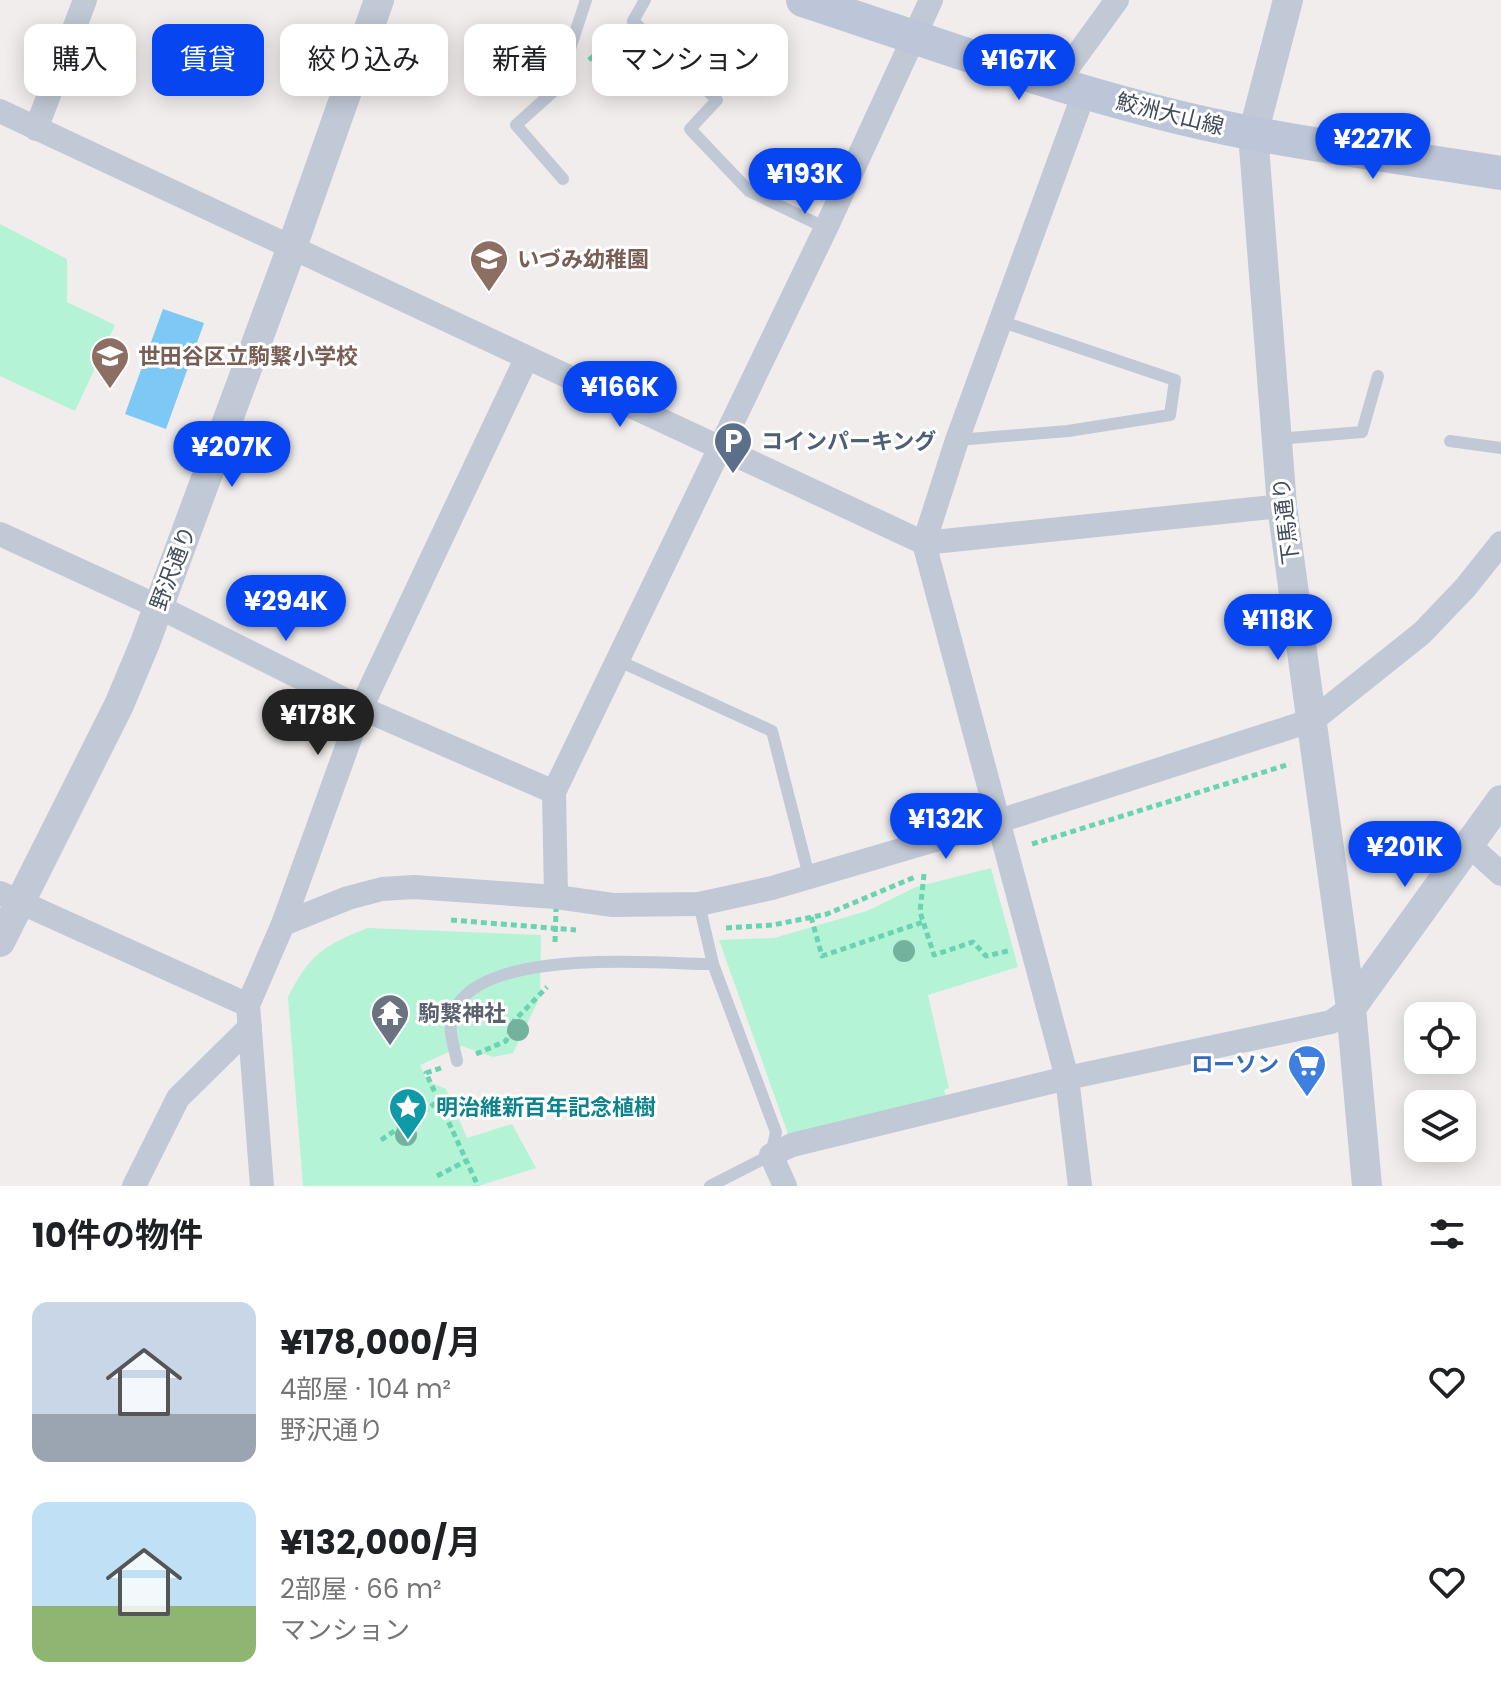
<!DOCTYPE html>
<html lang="ja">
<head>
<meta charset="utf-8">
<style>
  body { margin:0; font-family:Poppins,"Noto Sans JP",sans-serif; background:#f2f2f2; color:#202124; height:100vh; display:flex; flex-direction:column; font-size:30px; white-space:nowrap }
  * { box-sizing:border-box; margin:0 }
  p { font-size:26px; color:#757577 }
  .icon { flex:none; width:44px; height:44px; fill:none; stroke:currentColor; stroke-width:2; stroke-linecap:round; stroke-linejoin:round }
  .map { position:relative; height:1186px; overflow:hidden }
  .side { display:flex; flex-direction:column; background:#fff; flex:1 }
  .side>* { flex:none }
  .guide { position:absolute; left:24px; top:24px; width:800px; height:72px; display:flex; gap:16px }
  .controls { position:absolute; left:1404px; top:1002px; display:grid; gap:16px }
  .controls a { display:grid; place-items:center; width:72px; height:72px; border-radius:16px; background:#fff; box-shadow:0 4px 20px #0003; font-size:40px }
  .price { position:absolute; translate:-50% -68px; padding:0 18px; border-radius:28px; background:#0745f0; color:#fff; font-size:26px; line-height:52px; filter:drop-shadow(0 2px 4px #0008) }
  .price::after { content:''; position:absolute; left:50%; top:48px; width:24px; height:18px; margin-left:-12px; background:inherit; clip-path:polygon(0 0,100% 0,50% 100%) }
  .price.active { background:#222; color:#fff }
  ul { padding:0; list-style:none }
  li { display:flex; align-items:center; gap:24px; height:200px; padding:0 32px }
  li span { display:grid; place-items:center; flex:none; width:224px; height:160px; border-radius:16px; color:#555 }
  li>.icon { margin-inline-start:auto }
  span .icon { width:96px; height:96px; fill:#fffc; stroke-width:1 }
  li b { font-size:34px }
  h2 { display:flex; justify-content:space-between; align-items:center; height:96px; padding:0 32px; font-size:34px }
  .pill { padding:0 28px; border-radius:16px; background:#fff; box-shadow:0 4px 20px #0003; font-size:28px; line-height:72px }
  .pill.active { background:#0745f0; color:#fff }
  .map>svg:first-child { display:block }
  .green { fill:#b5f3d7 }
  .water { fill:#7ec8f5 }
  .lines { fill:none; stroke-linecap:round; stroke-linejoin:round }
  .path { stroke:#6ad4b2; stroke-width:5; stroke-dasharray:6 4; stroke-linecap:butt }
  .service { stroke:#c1c9d6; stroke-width:12 }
  .minor { stroke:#c1c9d6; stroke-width:24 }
  .tertiary { stroke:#c1c9d6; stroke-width:30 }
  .secondary { stroke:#bdc5d8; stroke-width:34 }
  .path-bridge { stroke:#6ad4b2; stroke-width:5; stroke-dasharray:6 4; stroke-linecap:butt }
  .tree { fill:#73b39d }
  .labels { text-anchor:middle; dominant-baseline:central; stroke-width:6; stroke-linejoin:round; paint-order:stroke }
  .street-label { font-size:22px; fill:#434c5c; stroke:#fff }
  .education-label { font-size:22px; font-weight:bold; fill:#785e54; stroke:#fff; text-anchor:start }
  .service-label { font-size:22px; font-weight:bold; fill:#4e5e75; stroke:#fff; text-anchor:start }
  .worship-label { font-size:22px; font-weight:bold; fill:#5b616d; stroke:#fff; text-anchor:start }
  .shop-label { font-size:22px; font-weight:bold; fill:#366cbe; stroke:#fff; text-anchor:end }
  .culture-label { font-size:22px; font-weight:bold; fill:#0d838f; stroke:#fff; text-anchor:start }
</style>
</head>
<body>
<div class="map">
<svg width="1501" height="1186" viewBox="0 0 1501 1186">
  <rect width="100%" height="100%" fill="#f0edec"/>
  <!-- green -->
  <g class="green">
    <polygon points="0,224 67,259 67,302 115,325 75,411 0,376"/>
    <polygon points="991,868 1018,967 928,995 949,1088 944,1090 948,1106 792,1145 719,940 774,938 867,911 916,887"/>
    <path d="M368,928L541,935L540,997L513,1053L493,1057L462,1046L420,1065L427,1081L446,1089L467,1138L512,1124L536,1168L478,1186H303L288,997C310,954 324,945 368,928Z"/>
  </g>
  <!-- water -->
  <polygon class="water" points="163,309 204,323 166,429 125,414"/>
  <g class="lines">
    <!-- path -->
    <g class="path">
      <polyline points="589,60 617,35"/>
      <polyline points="1032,844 1290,764"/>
      <polyline points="924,874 920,912 934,955 973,942 986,956 1008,951"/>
      <polyline points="811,917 822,956 923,922"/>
      <polyline points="451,920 576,930"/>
      <polyline points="726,928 773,925 827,914 915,877"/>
      <polyline points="476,1054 506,1041 514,1021 547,987"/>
      <polyline points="441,1068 426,1073 478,1186"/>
      <polyline points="381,1140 439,1101"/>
      <polyline points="437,1176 466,1161"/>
    </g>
    <!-- service -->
    <g class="service">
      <polyline points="645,0 633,21 717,100 690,129 749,191 826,228"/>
      <polyline points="563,179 516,125 557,88 586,0"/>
      <polyline points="1277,439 1362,432 1378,376"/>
      <polyline points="957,440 1068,431 1170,415 1175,380 1003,322"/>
      <polyline points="1450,441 1501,448"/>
      <polyline points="619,661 772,731 809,876"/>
      <polyline points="699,904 713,964 776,1132 771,1155 710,1186"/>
      <path d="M457,1061C454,1046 447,1028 453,1013C480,946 654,964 713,964"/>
    </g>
    <!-- minor -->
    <g class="minor">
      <polyline points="1056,84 1117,0"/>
      <polyline points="0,111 924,543 1282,506"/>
      <polyline points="36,129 85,0"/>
      <polyline points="0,534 159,607 361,708 554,792"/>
      <polyline points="1470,846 1501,874"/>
      <polyline points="0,893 248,1005"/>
      <polyline points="556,897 554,792 826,228 931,0"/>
      <polyline points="283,924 348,898 382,889 414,887 556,897 613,905 699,904 772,888 996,822 1313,720 1422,633 1465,588 1501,543"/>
      <polyline points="134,1186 178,1098 250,1027"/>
      <polyline points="262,1186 248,1005 283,924 361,708 526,359"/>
      <polyline points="785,1186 771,1155 792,1145 1067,1078 1331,1022 1351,1008"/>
      <polyline points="1080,1186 1067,1078 924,543 957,440 1084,93"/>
    </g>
    <!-- tertiary -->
    <g class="tertiary">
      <polyline points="1288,0 1253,134 1256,172 1282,506 1351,1008 1367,1186"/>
      <polyline points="0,942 119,705 145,643 292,247 379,0"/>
      <polyline points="1351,1008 1501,800"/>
    </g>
    <!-- secondary -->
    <path class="secondary" d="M803,0C943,46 1082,98 1226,128C1316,147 1410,158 1501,173"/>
    <!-- path-bridge -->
    <polyline class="path-bridge" points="555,942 556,909"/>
  </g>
  <!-- trees -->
  <g class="tree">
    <circle cx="904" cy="951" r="11"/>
    <circle cx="518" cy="1030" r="11"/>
    <circle cx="406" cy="1135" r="11"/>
  </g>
  <!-- icons -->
  <defs>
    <symbol id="school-pin" viewBox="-11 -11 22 30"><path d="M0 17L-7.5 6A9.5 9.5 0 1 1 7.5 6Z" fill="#8d6e63" stroke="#fff"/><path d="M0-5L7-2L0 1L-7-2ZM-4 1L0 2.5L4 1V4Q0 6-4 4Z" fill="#fff"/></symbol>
    <symbol id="parking-pin" viewBox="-11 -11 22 30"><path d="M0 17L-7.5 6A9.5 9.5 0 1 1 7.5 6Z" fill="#5c6f8a" stroke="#fff"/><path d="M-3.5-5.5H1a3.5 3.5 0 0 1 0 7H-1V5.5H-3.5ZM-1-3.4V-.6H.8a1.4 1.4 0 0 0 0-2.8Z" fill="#fff"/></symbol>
    <symbol id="temple-pin" viewBox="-11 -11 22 30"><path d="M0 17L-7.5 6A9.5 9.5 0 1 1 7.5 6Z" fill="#6b7280" stroke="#fff"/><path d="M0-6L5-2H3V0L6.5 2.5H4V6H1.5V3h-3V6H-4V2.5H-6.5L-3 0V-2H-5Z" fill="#fff"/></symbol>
    <symbol id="supermarket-pin" viewBox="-11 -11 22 30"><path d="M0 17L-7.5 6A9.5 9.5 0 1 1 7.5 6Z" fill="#3f7fe0" stroke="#fff"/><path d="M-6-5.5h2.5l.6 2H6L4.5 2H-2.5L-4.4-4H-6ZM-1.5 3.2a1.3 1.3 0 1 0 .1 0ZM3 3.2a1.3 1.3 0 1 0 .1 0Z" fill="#fff"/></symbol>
    <symbol id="sight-pin" viewBox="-11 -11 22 30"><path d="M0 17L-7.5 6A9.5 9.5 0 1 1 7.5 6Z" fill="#0f9aa8" stroke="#fff"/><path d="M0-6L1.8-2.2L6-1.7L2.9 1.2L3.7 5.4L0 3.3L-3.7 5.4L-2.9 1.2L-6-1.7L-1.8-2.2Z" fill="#fff"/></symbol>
  </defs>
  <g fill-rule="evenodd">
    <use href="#school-pin" x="467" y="237" width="44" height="60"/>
    <use href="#school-pin" x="88" y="334" width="44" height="60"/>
    <use href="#parking-pin" x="711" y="419" width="44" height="60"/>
    <use href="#temple-pin" x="368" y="991" width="44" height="60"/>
    <use href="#supermarket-pin" x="1285" y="1042" width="44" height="60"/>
    <use href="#sight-pin" x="386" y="1085" width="44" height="60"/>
  </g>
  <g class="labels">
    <!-- street labels -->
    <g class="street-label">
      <text transform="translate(1170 114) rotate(14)">鮫洲大山線</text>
      <text transform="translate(1286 521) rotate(-97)">下馬通り</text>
      <text transform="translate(173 568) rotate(-69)">野沢通り</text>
    </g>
    <!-- education labels -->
    <g class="education-label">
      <text x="517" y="259">いづみ幼稚園</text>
      <text x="138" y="356">世田谷区立駒繋小学校</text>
    </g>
    <!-- service labels -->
    <g class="service-label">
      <text x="761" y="441">コインパーキング</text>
    </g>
    <!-- worship labels -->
    <g class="worship-label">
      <text x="418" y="1013">駒繋神社</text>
    </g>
    <!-- shop labels -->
    <g class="shop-label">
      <text x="1279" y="1064">ローソン</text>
    </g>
    <!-- culture labels -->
    <g class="culture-label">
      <text x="436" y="1107">明治維新百年記念植樹</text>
    </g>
  </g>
</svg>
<div class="controls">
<a><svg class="icon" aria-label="locate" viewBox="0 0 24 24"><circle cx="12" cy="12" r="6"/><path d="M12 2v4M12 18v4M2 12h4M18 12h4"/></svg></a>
<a><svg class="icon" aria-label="layers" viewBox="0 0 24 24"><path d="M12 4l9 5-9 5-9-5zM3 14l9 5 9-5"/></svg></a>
</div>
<b class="price" style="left:1019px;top:102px">¥167K</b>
<b class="price" style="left:1373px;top:181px">¥227K</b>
<b class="price" style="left:805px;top:216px">¥193K</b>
<b class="price" style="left:620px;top:429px">¥166K</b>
<b class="price" style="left:232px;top:489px">¥207K</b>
<b class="price" style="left:286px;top:643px">¥294K</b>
<b class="price" style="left:1278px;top:662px">¥118K</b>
<b class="price active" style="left:318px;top:757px">¥178K</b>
<b class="price" style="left:946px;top:861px">¥132K</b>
<b class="price" style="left:1405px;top:889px">¥201K</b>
<div class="guide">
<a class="pill">購入</a>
<a class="pill active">賃貸</a>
<a class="pill">絞り込み</a>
<a class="pill">新着</a>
<a class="pill">マンション</a>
</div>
</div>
<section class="side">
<h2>10件の物件<svg class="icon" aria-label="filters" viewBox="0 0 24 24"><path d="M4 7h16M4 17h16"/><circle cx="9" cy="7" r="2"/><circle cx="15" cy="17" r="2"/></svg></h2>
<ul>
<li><span style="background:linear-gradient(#c9d6e8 70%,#9aa5b1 0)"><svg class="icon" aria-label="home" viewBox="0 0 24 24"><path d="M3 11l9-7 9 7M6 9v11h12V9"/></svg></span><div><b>¥178,000/月</b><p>4部屋 · 104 m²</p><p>野沢通り</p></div><svg class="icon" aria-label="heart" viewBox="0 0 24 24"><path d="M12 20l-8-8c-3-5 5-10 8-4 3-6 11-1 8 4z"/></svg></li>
<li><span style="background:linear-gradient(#bfe0f5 65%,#8fb573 0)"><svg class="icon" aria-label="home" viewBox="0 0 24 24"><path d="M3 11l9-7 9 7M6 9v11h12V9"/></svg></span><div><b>¥132,000/月</b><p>2部屋 · 66 m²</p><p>マンション</p></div><svg class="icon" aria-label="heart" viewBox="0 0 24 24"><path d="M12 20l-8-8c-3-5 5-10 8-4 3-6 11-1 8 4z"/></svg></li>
</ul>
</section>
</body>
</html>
